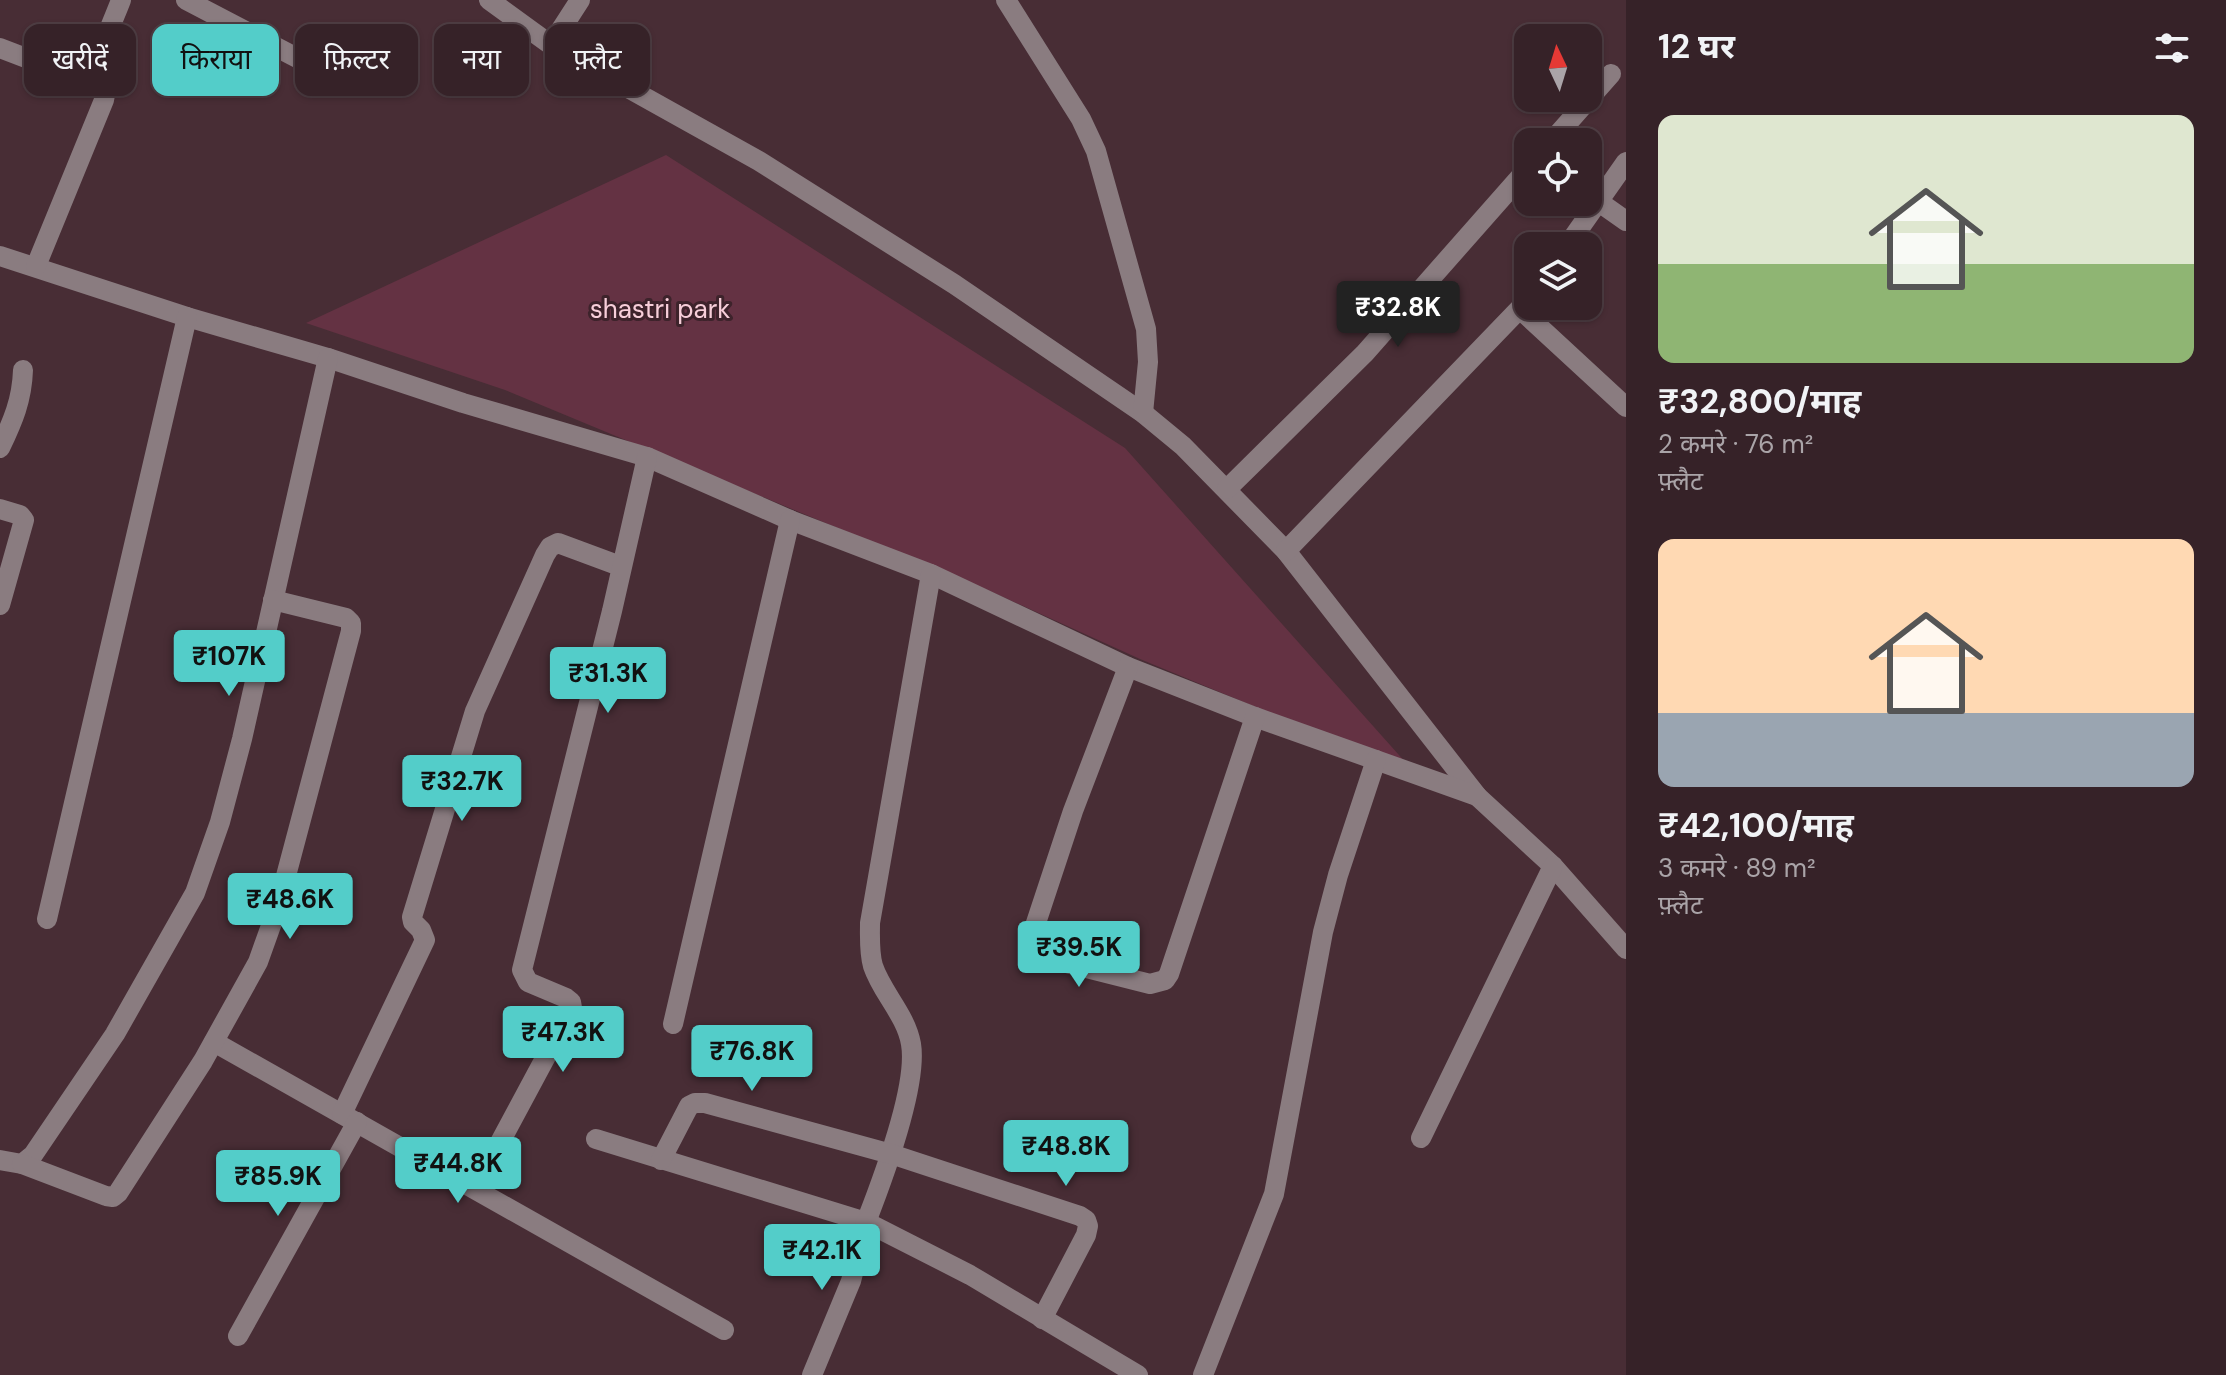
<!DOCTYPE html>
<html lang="hi">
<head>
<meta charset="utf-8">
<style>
  body { margin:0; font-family:"DM Sans","Noto Sans Devanagari",sans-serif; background:#3d2a30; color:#f1f3f6; height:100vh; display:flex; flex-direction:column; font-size:30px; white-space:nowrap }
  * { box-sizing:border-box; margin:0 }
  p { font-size:26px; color:#aaa4a8 }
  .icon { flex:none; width:44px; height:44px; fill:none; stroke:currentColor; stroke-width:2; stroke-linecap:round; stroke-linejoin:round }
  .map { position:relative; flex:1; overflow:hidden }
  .sheet { display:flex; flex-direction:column; background:#362228; width:600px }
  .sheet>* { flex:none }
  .hud { position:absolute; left:24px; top:24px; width:760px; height:72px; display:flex; gap:16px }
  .needle { width:52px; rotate:356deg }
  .buttons { position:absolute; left:1514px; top:24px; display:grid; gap:16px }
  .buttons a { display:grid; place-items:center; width:88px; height:88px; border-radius:16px; background:#362228; box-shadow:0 2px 6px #0004,0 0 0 2px #503f45; font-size:40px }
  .price { position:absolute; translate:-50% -68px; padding:0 18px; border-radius:8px; background:#53cdc9; color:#111; font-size:26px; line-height:52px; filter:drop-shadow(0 2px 4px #0008) }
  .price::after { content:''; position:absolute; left:50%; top:48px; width:24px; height:18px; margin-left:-12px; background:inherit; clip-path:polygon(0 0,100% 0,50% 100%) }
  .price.selected { background:#222; color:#fff }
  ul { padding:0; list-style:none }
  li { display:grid; align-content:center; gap:16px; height:424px; padding:0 32px }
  li span { display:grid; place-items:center; height:248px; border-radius:16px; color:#555 }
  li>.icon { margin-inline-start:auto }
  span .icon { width:144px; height:144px; fill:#fffc; stroke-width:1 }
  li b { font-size:34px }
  h2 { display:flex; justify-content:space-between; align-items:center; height:96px; padding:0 32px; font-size:34px }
  .pill { padding:0 28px; border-radius:16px; background:#362228; box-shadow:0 2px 6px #0004,0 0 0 2px #503f45; font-size:28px; line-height:72px }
  .pill.selected { background:#53cdc9; color:#111 }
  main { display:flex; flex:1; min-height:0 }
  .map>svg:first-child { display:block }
  .green { fill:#643243 }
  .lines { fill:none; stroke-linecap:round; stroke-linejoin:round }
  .minor { stroke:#8a7c80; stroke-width:20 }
  .labels { text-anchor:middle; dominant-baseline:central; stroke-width:6; stroke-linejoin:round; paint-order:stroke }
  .park-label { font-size:26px; fill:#f7ced9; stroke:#3d232b }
</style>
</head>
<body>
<main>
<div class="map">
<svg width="1626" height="1375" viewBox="0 0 1626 1375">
  <rect width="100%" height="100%" fill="#482d35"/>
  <!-- green -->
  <polygon class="green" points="666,155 1125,448 1415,773 1140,659 992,592 505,390 306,323"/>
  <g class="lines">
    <!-- minor -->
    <g class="minor">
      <polyline points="186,0 326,73"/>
      <polyline points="489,0 551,45 759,161 954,284 1143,413 1183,446 1286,551 1477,796"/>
      <polyline points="1006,0 1081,119 1096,151 1146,329 1148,362 1143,413"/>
      <polyline points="551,45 580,0"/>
      <polyline points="0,48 107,89"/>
      <polyline points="1551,142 1611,74"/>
      <polyline points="1599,202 1626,221"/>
      <polyline points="1567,246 1626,162"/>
      <polyline points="0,256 187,317 328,358 463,403 647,457 790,520 931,574 1128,667 1255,717 1477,796 1553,866 1626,949"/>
      <path d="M36,266L104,100C108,85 100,76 101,62C102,42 114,19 121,0"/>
      <polyline points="1521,310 1626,407"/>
      <path d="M0,448C13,421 22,400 23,370"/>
      <polyline points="1227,489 1365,353 1528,168"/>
      <polyline points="0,509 20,515 24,520 0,605"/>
      <polyline points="1286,551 1528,300"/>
      <polyline points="1128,667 1073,811 1030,941 1033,952 1039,956 1150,984 1165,980 1169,974 1255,717"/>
      <polyline points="47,919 187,317"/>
      <polyline points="673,1024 790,520"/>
      <polyline points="214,1042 724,1330"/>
      <polyline points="342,1114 425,940 421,930 413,922 412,917 475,711 545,555 550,547 558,543 620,566"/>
      <polyline points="1421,1138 1553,866"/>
      <path d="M596,1139L866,1222C882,1181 918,1086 911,1044C906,1015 882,993 873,966C869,953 870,937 870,923L931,574"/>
      <polyline points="0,1160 22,1164 33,1155 115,1034 195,893 220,822 242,739 328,358"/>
      <polyline points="661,1160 689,1106 695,1103 705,1103 891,1154 1080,1216 1086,1220 1088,1226 1086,1235 1042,1319"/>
      <polyline points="22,1164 106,1196 113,1197 118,1193 203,1061 258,962 278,906 351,631 351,623 346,618 273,600"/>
      <polyline points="475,1189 572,1008 571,1002 566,998 528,982 522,970 612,611 647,457"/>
      <polyline points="238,1336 357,1122"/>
      <polyline points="812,1375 851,1281 866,1222 970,1275 1138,1375"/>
      <polyline points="1203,1375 1274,1194 1323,932 1338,875 1376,760"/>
    </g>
  </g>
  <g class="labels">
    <!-- park labels -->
    <g class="park-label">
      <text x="660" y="309">shastri park</text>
    </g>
  </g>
</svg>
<div class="buttons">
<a><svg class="needle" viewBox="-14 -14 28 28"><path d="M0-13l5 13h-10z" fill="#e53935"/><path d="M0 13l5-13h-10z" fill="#aaa4a8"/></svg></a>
<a><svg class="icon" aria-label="locate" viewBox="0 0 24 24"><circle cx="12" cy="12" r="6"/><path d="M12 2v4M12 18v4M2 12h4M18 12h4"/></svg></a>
<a><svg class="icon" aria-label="layers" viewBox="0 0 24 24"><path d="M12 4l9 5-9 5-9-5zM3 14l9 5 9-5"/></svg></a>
</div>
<b class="price selected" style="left:1398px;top:349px">₹32.8K</b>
<b class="price" style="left:229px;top:698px">₹107K</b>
<b class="price" style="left:608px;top:715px">₹31.3K</b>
<b class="price" style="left:462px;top:823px">₹32.7K</b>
<b class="price" style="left:290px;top:941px">₹48.6K</b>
<b class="price" style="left:1079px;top:989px">₹39.5K</b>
<b class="price" style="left:563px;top:1074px">₹47.3K</b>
<b class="price" style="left:752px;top:1093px">₹76.8K</b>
<b class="price" style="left:1066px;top:1188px">₹48.8K</b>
<b class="price" style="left:458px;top:1205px">₹44.8K</b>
<b class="price" style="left:278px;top:1218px">₹85.9K</b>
<b class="price" style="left:822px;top:1292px">₹42.1K</b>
<div class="hud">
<a class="pill">खरीदें</a>
<a class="pill selected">किराया</a>
<a class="pill">फ़िल्टर</a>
<a class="pill">नया</a>
<a class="pill">फ़्लैट</a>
</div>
</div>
<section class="sheet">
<h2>12 घर<svg class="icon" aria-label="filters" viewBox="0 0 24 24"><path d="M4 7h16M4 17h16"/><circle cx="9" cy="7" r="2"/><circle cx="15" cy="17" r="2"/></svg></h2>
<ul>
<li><span style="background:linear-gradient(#dfe7d0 60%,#8fb573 0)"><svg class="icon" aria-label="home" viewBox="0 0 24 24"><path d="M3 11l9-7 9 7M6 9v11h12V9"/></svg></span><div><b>₹32,800/माह</b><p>2 कमरे · 76 m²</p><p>फ़्लैट</p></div></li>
<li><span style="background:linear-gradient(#ffd9b3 70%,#9aa5b1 0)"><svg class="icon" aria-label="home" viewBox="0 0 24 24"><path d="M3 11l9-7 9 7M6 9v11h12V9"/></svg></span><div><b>₹42,100/माह</b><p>3 कमरे · 89 m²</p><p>फ़्लैट</p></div></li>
</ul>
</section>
</main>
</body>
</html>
